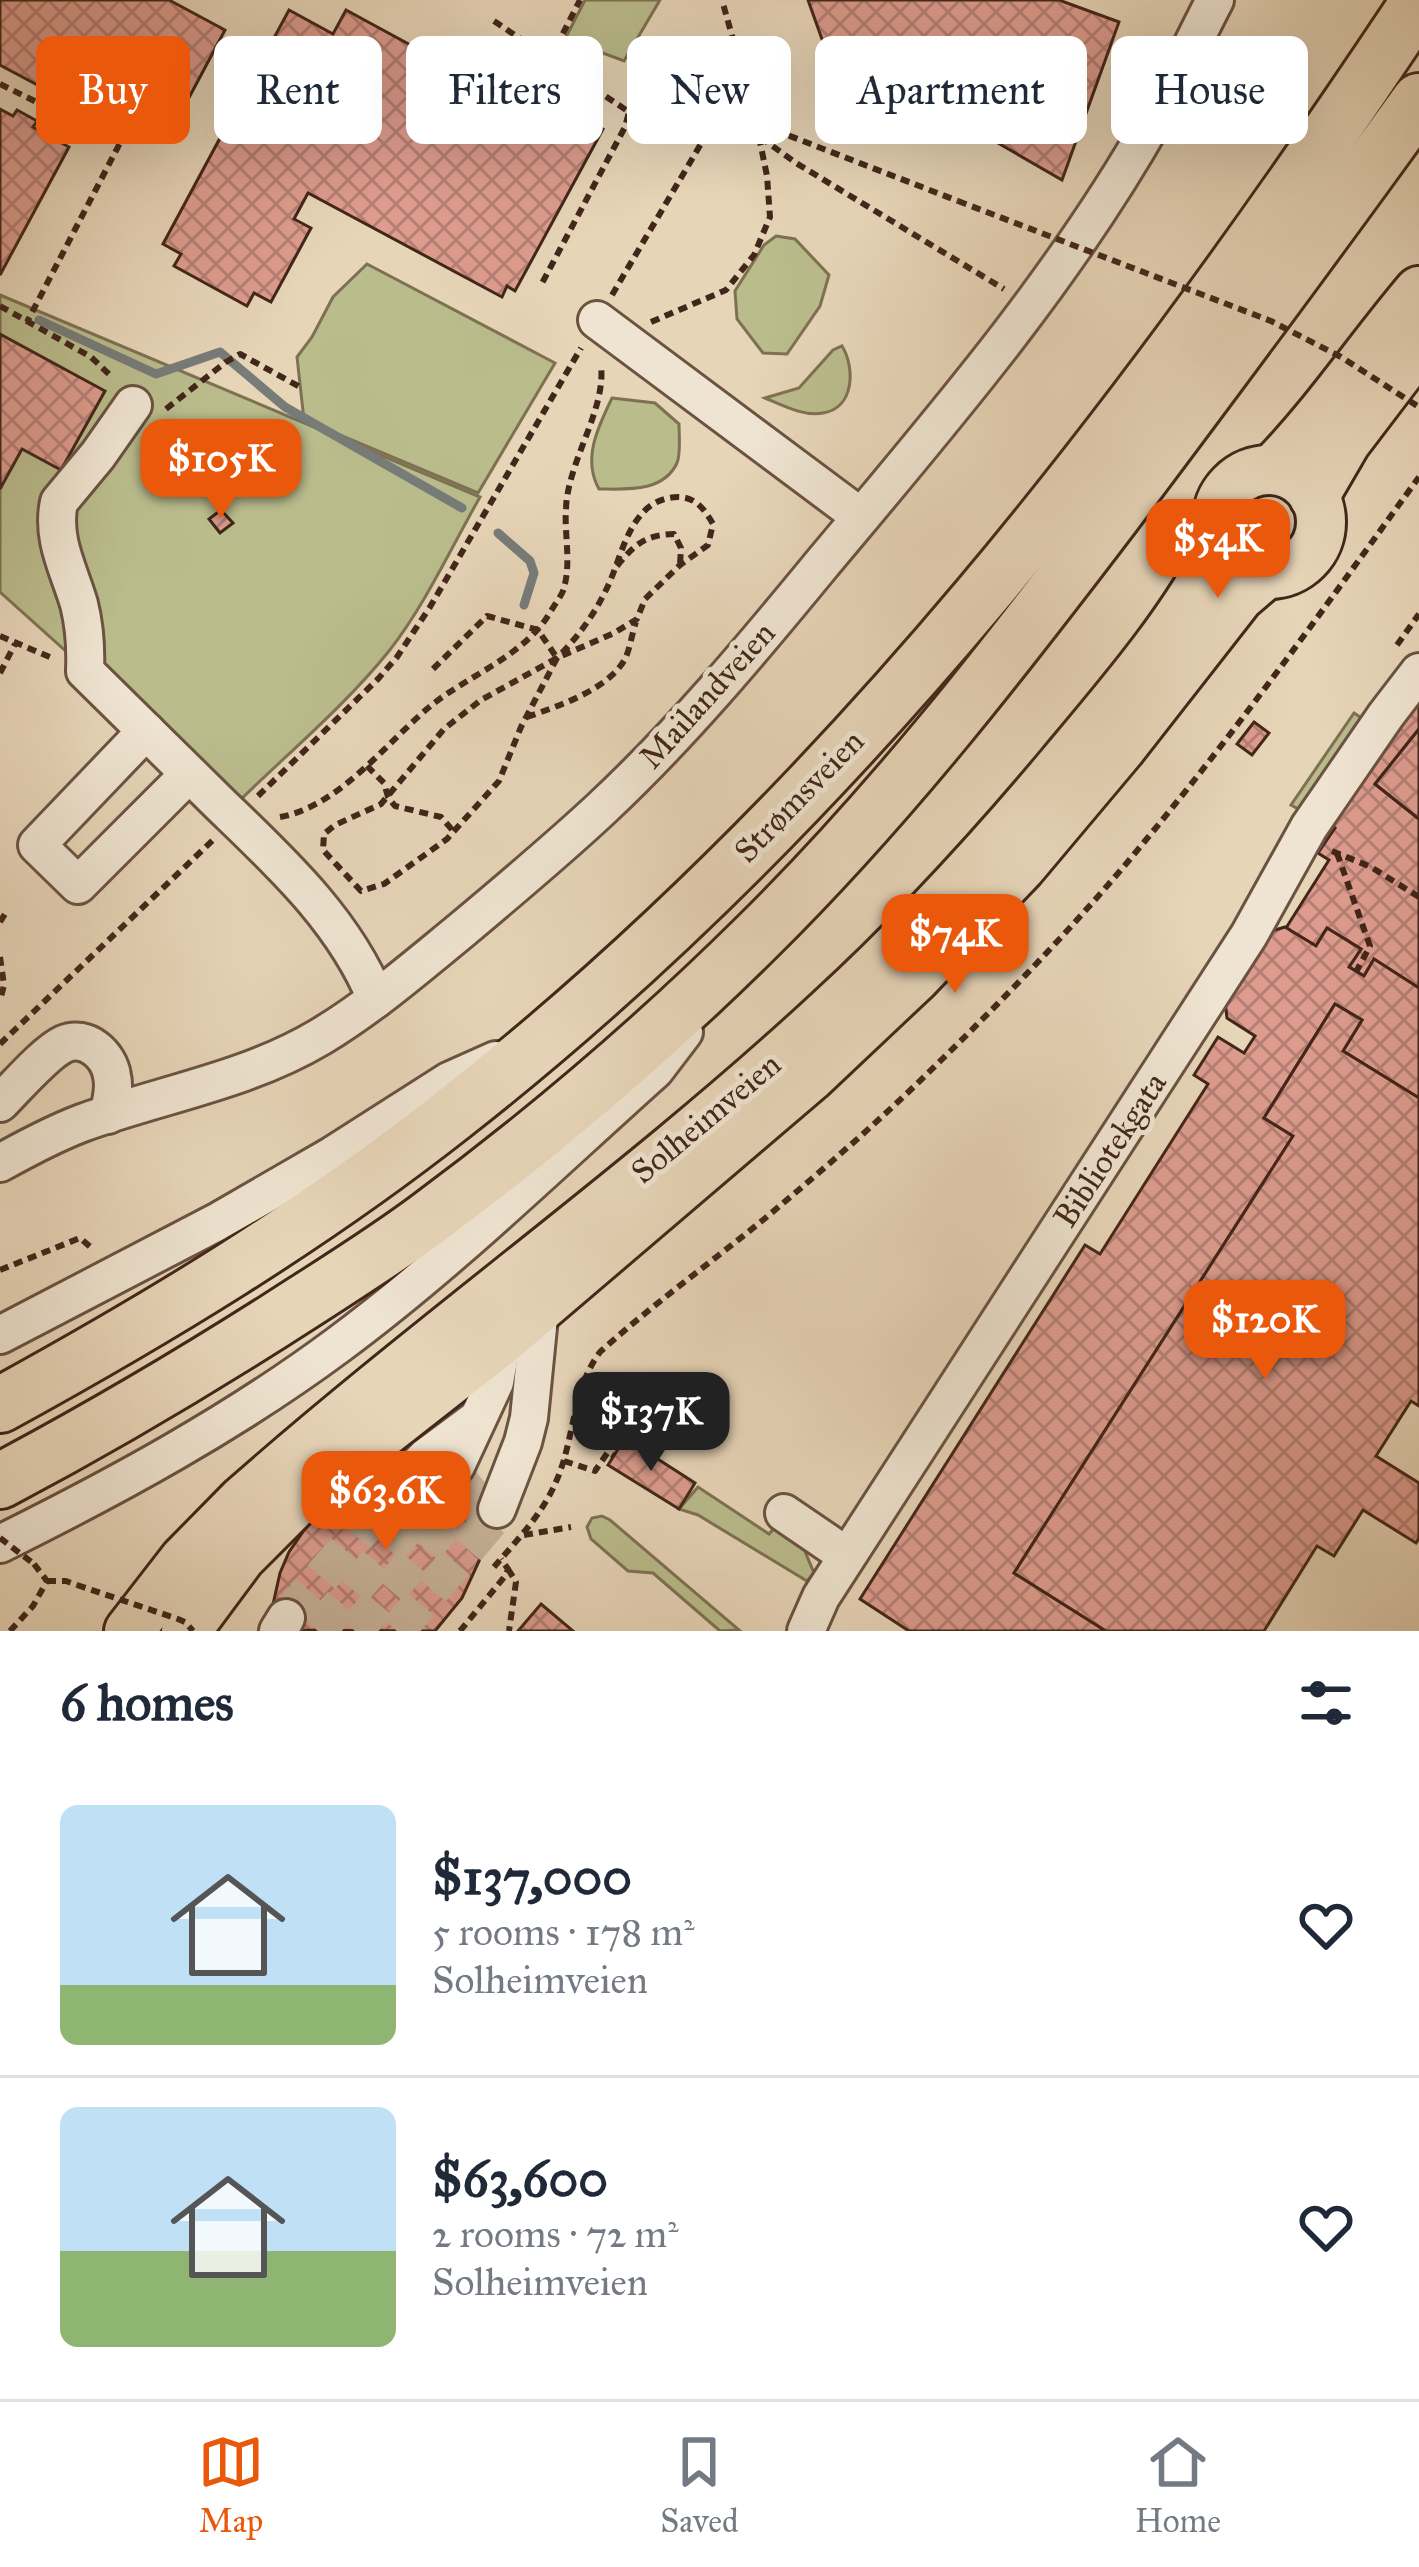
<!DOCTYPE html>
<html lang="en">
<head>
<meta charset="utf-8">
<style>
  body { margin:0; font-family:"IM FELL Great Primer",serif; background:#f6f6f7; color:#1f2937; height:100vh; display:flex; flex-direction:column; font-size:45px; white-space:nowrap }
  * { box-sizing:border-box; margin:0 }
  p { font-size:39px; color:#747a83 }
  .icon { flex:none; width:66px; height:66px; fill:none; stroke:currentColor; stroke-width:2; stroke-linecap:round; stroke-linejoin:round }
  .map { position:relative; height:1631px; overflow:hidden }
  .panel { display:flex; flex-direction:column; background:#fff; flex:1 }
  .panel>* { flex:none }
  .hud { position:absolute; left:36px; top:36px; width:1347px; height:108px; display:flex; gap:24px }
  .price { position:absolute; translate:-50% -102px; padding:0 27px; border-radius:24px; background:#ea580c; color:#fff; font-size:39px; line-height:78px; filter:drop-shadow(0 3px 6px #0008) }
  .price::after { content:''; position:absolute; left:50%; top:72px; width:36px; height:27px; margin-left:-18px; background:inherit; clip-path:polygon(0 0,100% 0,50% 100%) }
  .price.on { background:#222; color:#fff }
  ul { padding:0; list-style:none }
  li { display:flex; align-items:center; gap:36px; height:300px; padding:0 60px }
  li+li { border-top:3px solid #e0e1e3 }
  li span { display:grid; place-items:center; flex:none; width:336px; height:240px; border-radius:18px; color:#555 }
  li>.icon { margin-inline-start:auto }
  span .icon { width:144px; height:144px; fill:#fffc; stroke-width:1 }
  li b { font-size:51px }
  h2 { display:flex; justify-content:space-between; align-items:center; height:144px; padding:0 60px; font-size:51px }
  .pill { padding:0 42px; border-radius:18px; background:#fff; box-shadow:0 12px 48px #0002; font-size:42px; line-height:108px }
  .pill.on { background:#ea580c; color:#fff }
  .dock { display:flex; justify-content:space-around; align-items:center; height:168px; border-top:3px solid #e0e1e3; background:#fff; font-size:33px; color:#747a83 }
  .dock a { display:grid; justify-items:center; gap:6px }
  .dock .on { color:#ea580c }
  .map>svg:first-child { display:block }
  .green { fill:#babc8c; stroke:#7e7153; stroke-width:3 }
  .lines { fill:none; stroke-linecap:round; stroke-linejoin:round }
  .stream { stroke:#777c79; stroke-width:9 }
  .building { fill:url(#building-cross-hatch); stroke:#42261a; stroke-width:3 }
  .minor-tunnel { stroke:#c6b298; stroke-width:36; stroke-dasharray:36 18; stroke-linecap:butt }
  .minor-casing { stroke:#6b5242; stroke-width:42 }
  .major-casing { stroke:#42261a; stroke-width:54 }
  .highway-casing { stroke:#42261a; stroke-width:60 }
  .path { stroke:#42261a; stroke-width:6; stroke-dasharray:9 6; stroke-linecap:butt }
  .minor { stroke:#efe4d1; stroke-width:36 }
  .major { stroke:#e7d5b8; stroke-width:48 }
  .highway { stroke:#e7d5b8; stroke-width:54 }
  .path-bridge { stroke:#42261a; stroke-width:6; stroke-dasharray:9 6; stroke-linecap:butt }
  .labels { text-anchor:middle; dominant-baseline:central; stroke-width:10; stroke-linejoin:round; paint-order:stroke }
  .street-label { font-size:33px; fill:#42261a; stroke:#efe4d1 }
</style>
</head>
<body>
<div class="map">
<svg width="1419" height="1631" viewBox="0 0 1419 1631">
  <defs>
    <pattern id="building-cross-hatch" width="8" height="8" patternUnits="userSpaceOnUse" patternTransform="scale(3)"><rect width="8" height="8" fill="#dd9c8e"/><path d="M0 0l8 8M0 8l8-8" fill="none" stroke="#b57f73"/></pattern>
  </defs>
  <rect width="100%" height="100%" fill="#e7d5b8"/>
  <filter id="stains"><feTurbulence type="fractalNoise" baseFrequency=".00167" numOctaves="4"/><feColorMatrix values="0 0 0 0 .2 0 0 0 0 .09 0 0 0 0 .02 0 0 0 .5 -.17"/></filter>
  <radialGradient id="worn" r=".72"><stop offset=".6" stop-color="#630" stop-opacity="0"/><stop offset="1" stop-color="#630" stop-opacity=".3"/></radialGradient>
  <!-- green -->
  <g class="green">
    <polygon points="585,0 660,0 624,61 565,39"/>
    <polygon points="776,236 795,239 829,275 820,306 787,354 763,353 737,319 735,291 764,245"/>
    <polygon points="367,264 555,363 478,493 304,420 297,357 312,337 333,297"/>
    <path d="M0,295L480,497C451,548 425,605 389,651C344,707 287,754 236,804L0,592Z"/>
    <path d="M842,346C855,367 855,408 823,413C804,417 782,405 765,398L799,388L833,350Z"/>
    <path d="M612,398L655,403L679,424C679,435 681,453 677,463C663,493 625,489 599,489C582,459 598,427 612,398Z"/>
    <polygon points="1354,713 1363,719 1300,810 1291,805"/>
    <polygon points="698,1487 769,1534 776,1526 801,1542 814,1573 807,1581 698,1515 679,1509"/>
    <polygon points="602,1516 610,1520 739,1630 720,1631 653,1573 628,1571 591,1539 587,1527 592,1518"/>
  </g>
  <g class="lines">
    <!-- stream -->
    <g class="stream">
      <polyline points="39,320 156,374 220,352 285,407 462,508"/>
      <polyline points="498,533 530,561 534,573 524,605"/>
    </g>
  </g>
  <!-- building -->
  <g class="building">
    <polygon points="0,0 169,0 225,30 176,122 126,95 116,115 80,95 75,105 0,65"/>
    <polygon points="808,0 1059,0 1119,22 1062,180 823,42"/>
    <polygon points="289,10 333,34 346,10 497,92 505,76 603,129 515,291 507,286 502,297 308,193 294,219 311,228 271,302 254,293 247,306 174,266 181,254 163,244"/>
    <polygon points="0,109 13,116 17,110 37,121 33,127 69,147 0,275"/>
    <polygon points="0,334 105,391 61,470 22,449 0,489"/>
    <polygon points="221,510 233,523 220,533 209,519"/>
    <polygon points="1419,702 1419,729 1375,784 1419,819 1419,988 1374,959 1364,976 1349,967 1361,949 1327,928 1316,946 1286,928 1329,860 1318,853 1335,828 1330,825"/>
    <polygon points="1254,722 1269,733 1252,755 1237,744"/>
    <polygon points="1419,729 1419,819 1375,784"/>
    <polygon points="1285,927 1316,946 1327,928 1361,949 1349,967 1364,976 1374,959 1419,988 1419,1098 1343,1051 1362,1020 1335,1004 1264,1118 1293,1136 1014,1573 1106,1631 909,1631 860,1599 1085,1245 1100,1254 1208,1084 1194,1075 1218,1037 1244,1053 1255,1036 1227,1018 1224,994 1262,934"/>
    <polygon points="1335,1004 1362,1020 1343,1051 1419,1098 1419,1406 1411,1401 1376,1456 1419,1483 1419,1538 1416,1543 1363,1510 1334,1556 1317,1546 1264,1631 1106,1631 1014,1573 1293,1136 1264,1118"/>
    <polygon points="625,1438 695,1483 679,1509 608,1465"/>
    <polygon points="417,1455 470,1472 483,1495 484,1508 484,1541 480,1559 462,1598 435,1631 273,1630 272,1609 280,1573 289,1552 316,1513 376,1468"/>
    <polygon points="541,1604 573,1631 518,1631"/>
  </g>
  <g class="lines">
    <!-- minor-tunnel -->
    <g class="minor-tunnel">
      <polyline points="286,1618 416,1467"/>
      <polyline points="318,1631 451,1477 456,1466"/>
      <polyline points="355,1631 463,1503 486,1484"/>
      <polyline points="397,1631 495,1516 497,1509"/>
    </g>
    <defs>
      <g id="minor">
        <polyline points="597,320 861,517"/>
        <path d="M133,405L98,455L59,502C51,539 69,570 79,604C85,628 86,648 85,671C130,715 174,759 219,803C279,861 344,920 376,999"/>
        <polyline points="146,731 37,845 78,885 189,774"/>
        <path d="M0,1103C15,1088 46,1052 64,1044C86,1034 109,1055 112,1076C115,1089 111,1103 108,1115"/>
        <path d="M0,1163C27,1148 53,1134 82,1123C162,1094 246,1081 320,1037C370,1007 414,969 458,933C507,892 556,851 602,808C682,733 752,649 821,565C939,424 1062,282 1153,121C1175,82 1194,40 1215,0"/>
        <polyline points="0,1335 217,1222 333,1155 449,1081 496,1060"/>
        <polyline points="456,1466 495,1382 504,1331"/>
        <polyline points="416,1467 426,1457 473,1422"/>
        <polyline points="497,1509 523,1442 529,1418 540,1307"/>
        <polyline points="784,1513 847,1556"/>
        <path d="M0,1544C117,1486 233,1423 338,1345C450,1262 551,1163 655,1070L684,1032"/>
        <polyline points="278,1631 286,1618"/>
        <polyline points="806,1631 821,1597 1249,935 1309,827 1386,715 1419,672"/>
      </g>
      <g id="major">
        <path d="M1272,470C1326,415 1369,350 1419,291"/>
        <circle cx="1269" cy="522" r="52"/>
        <polyline points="1314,497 1346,442 1419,346"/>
        <path d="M129,1631L184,1560L242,1501C433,1332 643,1185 830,1011C913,935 989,852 1061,766C1117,699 1184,622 1222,545"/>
        <polyline points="186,1631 241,1557 300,1498 503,1339 810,1077 916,977 1021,867 1121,748 1239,597 1267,573"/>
      </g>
      <g id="highway">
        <path d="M0,1405C157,1319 311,1226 452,1115C842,810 1147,411 1419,1"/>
        <path d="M0,1481C104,1426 205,1366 304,1302C346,1275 389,1248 429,1218C544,1133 655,1038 757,937C889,807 1003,660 1114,514C1217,377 1319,240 1419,101"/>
      </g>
    </defs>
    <!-- minor casing -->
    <use href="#minor" class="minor-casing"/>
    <!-- major casing -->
    <use href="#major" class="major-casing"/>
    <!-- highway casing -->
    <use href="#highway" class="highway-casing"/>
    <!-- path -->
    <g class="path">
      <polyline points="494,21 629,112 625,127 540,287"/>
      <polyline points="556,47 580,0"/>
      <polyline points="0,84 120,143 27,322"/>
      <polyline points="724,111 796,163 1004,289"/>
      <polyline points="733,114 958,201"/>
      <polyline points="612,295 705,137 724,111 735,73 736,50 722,0"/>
      <polyline points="0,306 91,357 113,378"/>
      <polyline points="651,322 726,290 754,255 770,217 767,176 759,137"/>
      <polyline points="166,409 226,362 240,354 300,387"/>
      <path d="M617,566C635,544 645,535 674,534L681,548L680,564"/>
      <polyline points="0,636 52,658"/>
      <polyline points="1397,645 1419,614"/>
      <path d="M557,658L521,727L499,781L447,839L384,884L361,891L323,850L324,834L335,825L381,804L444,729L481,700L557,658L614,633L637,619L645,599L680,565L708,545L713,524C705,510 696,497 678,497C630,498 623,555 607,588C594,615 578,637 557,658"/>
      <polyline points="433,669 487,616 538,630 557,658"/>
      <polyline points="0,673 15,644"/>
      <path d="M527,717C558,706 608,690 625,659C630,649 632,633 636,622"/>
      <polyline points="367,766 384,783 388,797 395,806 441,817 454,832"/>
      <polyline points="258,796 378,679 397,657 430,607 581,348"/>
      <path d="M280,817C341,806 387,741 433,704C466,678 510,661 538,629C544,623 549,614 554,606C555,605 563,592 563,591C572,564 564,535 566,508C568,461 606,410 601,366"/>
      <polyline points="1332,851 1371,867 1419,897"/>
      <polyline points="1337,853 1370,946 1356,972"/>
      <polyline points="0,922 5,914"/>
      <polyline points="0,957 4,985 0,1001"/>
      <polyline points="0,1044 214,839"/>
      <polyline points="0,1270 80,1238 94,1250"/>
      <polyline points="564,1461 595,1471 608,1452 614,1456"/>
      <polyline points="524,1535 571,1527"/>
      <path d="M494,1567C516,1541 541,1516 555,1484C575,1441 571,1391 600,1352C652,1305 709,1264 763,1220C819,1173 875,1125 927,1074C1003,1000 1078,923 1145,841C1242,724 1330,600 1419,477"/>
      <polyline points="508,1569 516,1582 509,1631"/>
      <polyline points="47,1581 66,1581 77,1585"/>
      <polyline points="10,1631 33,1606 47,1581 34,1564"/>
      <polyline points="460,1631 506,1575 508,1569 501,1559"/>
    </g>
    <!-- minor -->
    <use href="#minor" class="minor"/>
    <!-- major -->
    <use href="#major" class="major"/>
    <!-- highway -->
    <use href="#highway" class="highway"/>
    <!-- path-bridge -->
    <g class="path-bridge">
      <polyline points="958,201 1271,321 1341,357 1419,407"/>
      <polyline points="0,1538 34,1564"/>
      <polyline points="77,1585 178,1619 185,1622 193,1631"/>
    </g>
  </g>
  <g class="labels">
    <!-- street labels -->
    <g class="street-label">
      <text transform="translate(707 695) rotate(-48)">Mailandveien</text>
      <text transform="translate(799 796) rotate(-46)">Strømsveien</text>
      <text transform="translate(706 1118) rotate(-40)">Solheimveien</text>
      <text transform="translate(1110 1150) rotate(-57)">Bibliotekgata</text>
    </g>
  </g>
  <rect width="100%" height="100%" filter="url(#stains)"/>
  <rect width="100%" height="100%" fill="url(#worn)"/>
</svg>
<b class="price" style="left:221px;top:521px">$105K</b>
<b class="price" style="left:1218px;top:601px">$54K</b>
<b class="price" style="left:955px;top:996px">$74K</b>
<b class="price" style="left:1265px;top:1382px">$120K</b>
<b class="price on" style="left:651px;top:1474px">$137K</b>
<b class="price" style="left:386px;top:1553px">$63.6K</b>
<div class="hud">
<a class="pill on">Buy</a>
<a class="pill">Rent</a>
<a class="pill">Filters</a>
<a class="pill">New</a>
<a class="pill">Apartment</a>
<a class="pill">House</a>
</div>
</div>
<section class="panel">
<h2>6 homes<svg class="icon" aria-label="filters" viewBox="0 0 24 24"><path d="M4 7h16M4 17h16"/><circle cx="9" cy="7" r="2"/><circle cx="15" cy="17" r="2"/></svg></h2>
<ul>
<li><span style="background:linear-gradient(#bfe0f5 75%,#8fb573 0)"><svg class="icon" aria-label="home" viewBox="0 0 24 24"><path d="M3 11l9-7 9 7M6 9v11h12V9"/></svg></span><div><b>$137,000</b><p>5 rooms · 178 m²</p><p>Solheimveien</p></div><svg class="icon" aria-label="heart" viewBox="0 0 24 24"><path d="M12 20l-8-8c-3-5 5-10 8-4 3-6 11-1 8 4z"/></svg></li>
<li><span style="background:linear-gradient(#bfe0f5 60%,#8fb573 0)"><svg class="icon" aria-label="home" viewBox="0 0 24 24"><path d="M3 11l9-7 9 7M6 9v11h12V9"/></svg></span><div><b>$63,600</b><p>2 rooms · 72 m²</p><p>Solheimveien</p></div><svg class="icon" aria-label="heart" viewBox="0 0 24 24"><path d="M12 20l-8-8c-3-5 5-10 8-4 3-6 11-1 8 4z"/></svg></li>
</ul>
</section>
<nav class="dock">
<a class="on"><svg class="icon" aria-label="map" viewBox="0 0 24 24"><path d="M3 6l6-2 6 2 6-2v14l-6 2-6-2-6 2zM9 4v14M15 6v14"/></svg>Map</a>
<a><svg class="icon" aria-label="saved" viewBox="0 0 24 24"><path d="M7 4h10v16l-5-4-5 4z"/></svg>Saved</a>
<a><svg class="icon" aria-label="home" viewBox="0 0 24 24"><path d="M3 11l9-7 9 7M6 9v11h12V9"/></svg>Home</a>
</nav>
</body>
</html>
